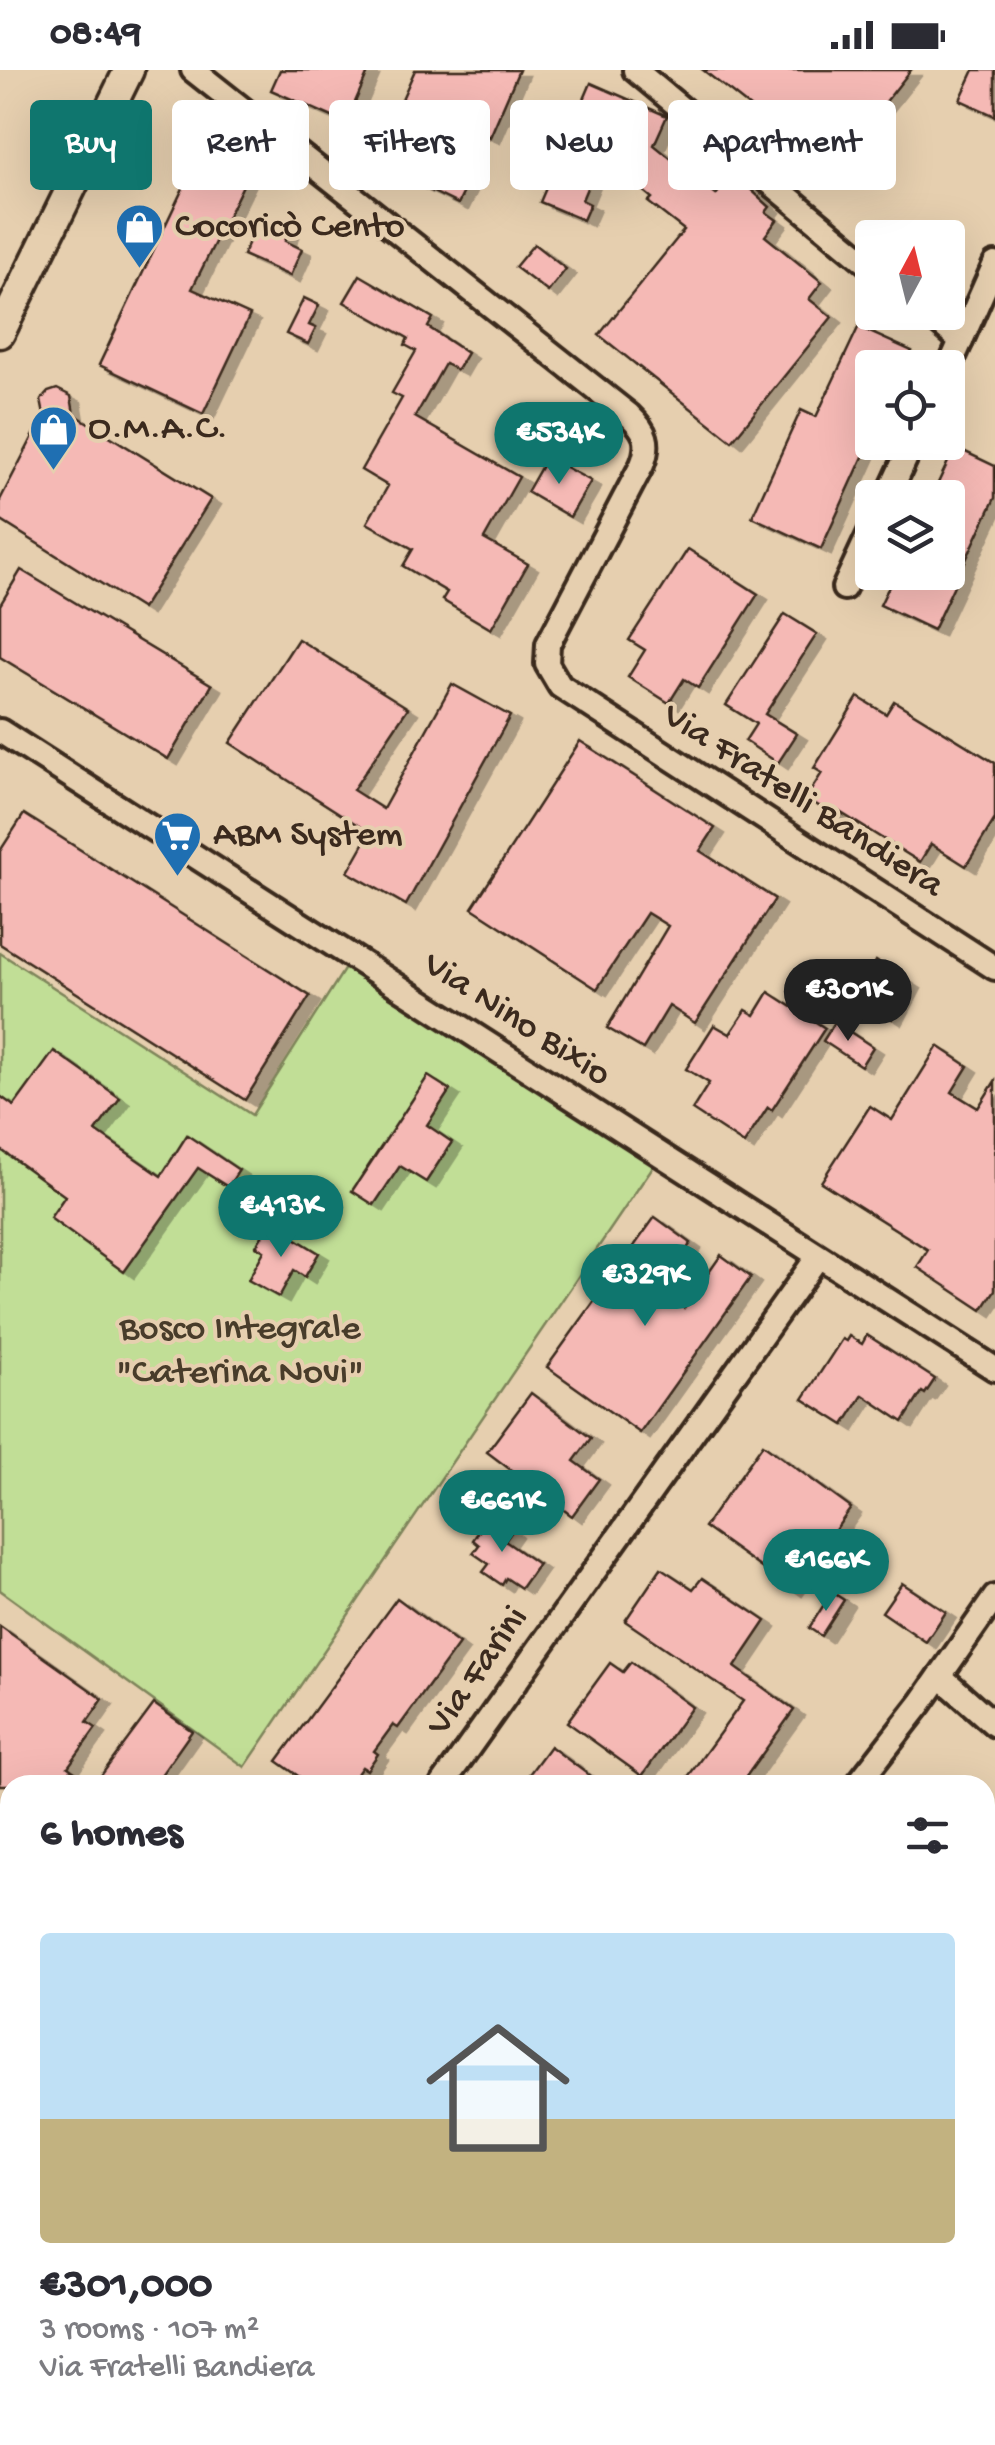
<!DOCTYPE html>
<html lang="en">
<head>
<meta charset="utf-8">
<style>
  body { margin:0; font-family:"Gochi Hand",sans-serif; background:#f2f2f3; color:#2b2b33; height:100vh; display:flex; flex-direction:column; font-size:38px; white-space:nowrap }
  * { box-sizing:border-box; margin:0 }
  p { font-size:32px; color:#7c7c81 }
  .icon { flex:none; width:55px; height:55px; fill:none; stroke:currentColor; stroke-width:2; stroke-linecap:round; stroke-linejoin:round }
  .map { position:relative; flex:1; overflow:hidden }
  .side { position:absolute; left:0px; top:1705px; width:995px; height:670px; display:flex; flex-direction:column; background:#fff; border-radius:30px 30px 0 0; box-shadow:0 10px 40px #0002 }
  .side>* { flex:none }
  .banner { position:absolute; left:30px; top:30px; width:935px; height:90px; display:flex; gap:20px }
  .needle { width:65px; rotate:7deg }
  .fabs { position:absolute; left:855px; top:150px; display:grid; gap:20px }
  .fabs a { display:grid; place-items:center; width:110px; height:110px; border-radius:10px; background:#fff; box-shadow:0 10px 40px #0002; font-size:50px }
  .price { position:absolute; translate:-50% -85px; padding:0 22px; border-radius:35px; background:#0f766e; color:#fff; font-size:32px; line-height:65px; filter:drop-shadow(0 2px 5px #0008) }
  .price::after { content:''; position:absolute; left:50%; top:60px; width:30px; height:22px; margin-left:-15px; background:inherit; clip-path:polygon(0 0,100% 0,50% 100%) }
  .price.on { background:#222; color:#fff }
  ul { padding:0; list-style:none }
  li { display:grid; align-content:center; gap:20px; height:530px; padding:0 40px }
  li span { display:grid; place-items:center; height:310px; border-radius:10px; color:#555 }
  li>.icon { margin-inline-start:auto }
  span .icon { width:180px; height:180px; fill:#fffc; stroke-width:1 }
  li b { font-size:42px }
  h2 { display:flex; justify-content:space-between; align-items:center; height:120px; padding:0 40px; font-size:42px }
  .chip { padding:0 35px; border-radius:10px; background:#fff; box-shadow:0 10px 40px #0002; font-size:35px; line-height:90px }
  .chip.on { background:#0f766e; color:#fff }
  .status { display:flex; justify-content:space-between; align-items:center; height:70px; padding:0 50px; background:#fff; direction:ltr }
  .status svg { height:28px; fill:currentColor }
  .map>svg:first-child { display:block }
  .green { fill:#c1de96; stroke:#7e845a; stroke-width:2.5 }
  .building { fill:#f5b9b5; stroke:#3b2a1e; stroke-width:2.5; filter:url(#shadow) }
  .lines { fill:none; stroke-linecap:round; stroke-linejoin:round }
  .minor-casing { stroke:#3b2a1e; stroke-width:30 }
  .major-casing { stroke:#3b2a1e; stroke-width:35 }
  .minor { stroke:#e6cfaf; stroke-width:22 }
  .major { stroke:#e6cfaf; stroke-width:28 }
  .labels { text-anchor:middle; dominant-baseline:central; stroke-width:8; stroke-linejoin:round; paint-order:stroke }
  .poi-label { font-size:38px; fill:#3b2a1e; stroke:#e6cfaf; text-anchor:start }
  .street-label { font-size:38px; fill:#3b2a1e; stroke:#e6cfaf }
  .park-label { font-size:38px; fill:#483c2a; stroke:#e6cfaf }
</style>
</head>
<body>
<div class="status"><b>08:49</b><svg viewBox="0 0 49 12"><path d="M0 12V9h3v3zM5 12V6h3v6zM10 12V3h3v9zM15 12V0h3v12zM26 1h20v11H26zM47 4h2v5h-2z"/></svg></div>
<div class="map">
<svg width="995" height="2375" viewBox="0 0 995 2375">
  <defs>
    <filter id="shadow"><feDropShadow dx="10" dy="6" stdDeviation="0" flood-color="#0004"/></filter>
  </defs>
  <rect width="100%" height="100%" fill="#e6cfaf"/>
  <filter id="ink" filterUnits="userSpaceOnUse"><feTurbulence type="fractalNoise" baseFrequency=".01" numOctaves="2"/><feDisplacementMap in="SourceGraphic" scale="20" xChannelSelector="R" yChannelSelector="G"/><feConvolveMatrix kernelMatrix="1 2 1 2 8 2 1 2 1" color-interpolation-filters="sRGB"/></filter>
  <g filter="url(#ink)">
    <!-- green -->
    <polygon class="green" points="0,883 252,1045 347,895 654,1095 245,1697 0,1520"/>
    <!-- building -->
    <g class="building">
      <polygon points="280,0 369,0 346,53 271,20"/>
      <polygon points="415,0 519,0 490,67 402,29"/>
      <polygon points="703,0 911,0 831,101"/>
      <polygon points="974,0 995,0 995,46 960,30"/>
      <polygon points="591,13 667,46 654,75 716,125 732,104 747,116 770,137 766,142 777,150 765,166 822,212 809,229 832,247 732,371 599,265 684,160 648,132 652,128 625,106 597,94 582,130 590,134 583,150 540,132"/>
      <polygon points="405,65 475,99 458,134 388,100"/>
      <polygon points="203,76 251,99 192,219 250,245 203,344 99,295"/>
      <polygon points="259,149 289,162 285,171 302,179 290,206 243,185"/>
      <polygon points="534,174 566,199 548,222 515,197"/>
      <polygon points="360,205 433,248 428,257 467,283 457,300 445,294 415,347 519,407 484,469 528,494 491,559 442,530 447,522 403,496 413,479 367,453 388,416 361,400 402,328 392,323 416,281 405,275 408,268 344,232"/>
      <polygon points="304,228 319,235 309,255 316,258 308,274 286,264"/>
      <polygon points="865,243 865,260 912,281 904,298 872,298 872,367 821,479 752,447 801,340 816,347"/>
      <polygon points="57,319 71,326 74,344 211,429 142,539 0,450 0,430 44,345 41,330 48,322"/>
      <polygon points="955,377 995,396 995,428 933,560 880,535 896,502 948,502 948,428 931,428"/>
      <polygon points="547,387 591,411 570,447 527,422"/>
      <polygon points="688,479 758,524 698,618 684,609 669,633 628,607 645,580 629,570"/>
      <polygon points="21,500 212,615 168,689 0,587 0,535"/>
      <polygon points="785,544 817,564 765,644 797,664 778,693 745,671 756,654 726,635"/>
      <polygon points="298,569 408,638 353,720 383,739 452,614 510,646 406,835 348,802 370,763 230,673"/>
      <polygon points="858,627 886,644 894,631 995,693 995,749 966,796 931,774 920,792 838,741 835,746 806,728 822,703 814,698"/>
      <polygon points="580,671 715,758 700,781 775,829 695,953 669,936 643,979 607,958 668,856 647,843 597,919 472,838"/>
      <polygon points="24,744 310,926 245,1030 0,874 0,781"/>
      <polygon points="876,891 911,913 892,949 855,925"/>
      <polygon points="769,922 825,958 772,1040 768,1037 744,1074 692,1040 709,1013 686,999 714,955 730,964 746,940 755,945"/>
      <polygon points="835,952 873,977 861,996 823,971"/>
      <polygon points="938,976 968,996 952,1022 978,1038 995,1011 995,1220 982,1240 917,1197 928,1180 821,1112 870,1036 892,1050"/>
      <polygon points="54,981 120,1028 96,1061 161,1106 187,1065 239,1100 228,1117 198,1098 124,1202 50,1148 65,1126 0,1079 0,1026 14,1036"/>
      <polygon points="428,1006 450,1020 427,1055 452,1072 426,1112 400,1096 374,1135 352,1121"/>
      <polygon points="655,1147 691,1173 658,1219 684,1238 721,1185 751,1207 640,1363 547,1297"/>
      <polygon points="270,1153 319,1183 305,1207 294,1200 279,1227 248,1210 264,1181 256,1176"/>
      <polygon points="867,1265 935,1309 925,1324 922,1322 903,1352 863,1325 844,1355 803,1329 842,1269 846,1271 849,1266 862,1274"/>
      <polygon points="531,1323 591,1368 574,1391 599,1409 572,1446 487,1382"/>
      <polygon points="763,1374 851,1438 792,1520 704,1457"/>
      <polygon points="490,1445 512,1461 505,1471 538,1494 521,1518 506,1508 502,1515 483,1502 489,1494 473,1483 479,1475 473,1470"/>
      <polygon points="661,1498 693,1519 702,1508 766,1551 735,1597 794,1640 740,1715 682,1715 743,1631 625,1551"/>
      <polygon points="902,1513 946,1542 926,1572 882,1542"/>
      <polygon points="832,1522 844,1530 821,1566 809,1558"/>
      <polygon points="397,1528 459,1574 398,1658 393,1655 374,1681 378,1684 367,1700 362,1697 349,1715 311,1715 277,1691"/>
      <polygon points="0,1556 103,1629 87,1652 96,1658 68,1697 93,1715 0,1715"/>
      <polygon points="631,1592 692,1637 642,1706 567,1652 610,1593 623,1602"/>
      <polygon points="154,1634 192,1661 154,1715 94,1715"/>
      <polygon points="550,1676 602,1715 537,1715 527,1707"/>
    </g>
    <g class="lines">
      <defs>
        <g id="minor">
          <path d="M193,0L629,345C646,361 651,372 642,395L548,574L547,594L560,616L995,898"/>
          <polyline points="635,0 872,197"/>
          <polyline points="927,242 961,271"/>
          <polyline points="948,300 995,194"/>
          <polyline points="887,428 913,372"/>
          <polyline points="844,518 872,458"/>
          <polyline points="0,661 995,1299"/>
          <polyline points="940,1606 995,1655"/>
          <polyline points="442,1715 817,1188"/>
          <polyline points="857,1715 921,1633 995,1527"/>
          <polyline points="985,2268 995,2261"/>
          <polyline points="479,2365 487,2375"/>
          <polyline points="912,2365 917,2375"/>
          <polyline points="233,2375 245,2365"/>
          <polyline points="840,2375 854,2365"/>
        </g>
        <polyline id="major" points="0,263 129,0"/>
      </defs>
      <!-- minor casing -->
      <use href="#minor" class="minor-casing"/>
      <!-- major casing -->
      <use href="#major" class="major-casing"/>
      <!-- minor -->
      <use href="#minor" class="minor"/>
      <!-- major -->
      <use href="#major" class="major"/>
    </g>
  </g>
  <!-- icons -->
  <defs>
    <symbol id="shop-pin" viewBox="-11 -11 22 30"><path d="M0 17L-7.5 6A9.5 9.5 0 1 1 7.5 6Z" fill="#1f6fb2" stroke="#e6cfaf"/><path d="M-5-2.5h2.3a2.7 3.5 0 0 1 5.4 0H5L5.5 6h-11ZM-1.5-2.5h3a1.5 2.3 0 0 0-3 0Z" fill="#fff"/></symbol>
    <symbol id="supermarket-pin" viewBox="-11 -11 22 30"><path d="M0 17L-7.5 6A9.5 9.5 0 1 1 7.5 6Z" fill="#1f6fb2" stroke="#e6cfaf"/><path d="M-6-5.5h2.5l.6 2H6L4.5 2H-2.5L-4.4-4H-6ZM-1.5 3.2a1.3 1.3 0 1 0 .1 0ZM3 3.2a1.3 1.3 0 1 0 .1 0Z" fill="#fff"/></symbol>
  </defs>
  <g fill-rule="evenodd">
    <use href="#shop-pin" x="112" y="130" width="55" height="75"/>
    <use href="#shop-pin" x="26" y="332" width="55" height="75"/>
    <use href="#supermarket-pin" x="150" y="738" width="55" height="75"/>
  </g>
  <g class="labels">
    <!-- poi labels -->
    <g class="poi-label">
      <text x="175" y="158">Cocoricò Cento</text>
      <text x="88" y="360">O.M.A.C.</text>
      <text x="213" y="766">ABM System</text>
    </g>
    <!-- street labels -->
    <g class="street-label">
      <text transform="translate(802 732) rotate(33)">Via Fratelli Bandiera</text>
      <text transform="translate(516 951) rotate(33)">Via Nino Bixio</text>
      <text transform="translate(479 1602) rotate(-55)">Via Farini</text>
    </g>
    <!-- park labels -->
    <g class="park-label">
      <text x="240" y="1260">Bosco Integrale<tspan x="240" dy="44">"Caterina Novi"</tspan></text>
    </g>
  </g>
</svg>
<div class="fabs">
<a><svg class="needle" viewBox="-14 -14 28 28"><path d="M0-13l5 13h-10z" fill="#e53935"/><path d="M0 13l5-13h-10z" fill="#7c7c81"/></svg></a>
<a><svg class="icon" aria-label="locate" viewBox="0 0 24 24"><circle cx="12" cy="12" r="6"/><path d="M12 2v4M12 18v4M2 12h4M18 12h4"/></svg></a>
<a><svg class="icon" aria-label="layers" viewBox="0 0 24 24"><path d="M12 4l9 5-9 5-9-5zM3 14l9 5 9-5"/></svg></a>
</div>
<b class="price" style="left:559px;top:417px">€534K</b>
<b class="price on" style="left:848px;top:974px">€301K</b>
<b class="price" style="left:281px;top:1190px">€413K</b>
<b class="price" style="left:645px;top:1259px">€329K</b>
<b class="price" style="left:502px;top:1485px">€661K</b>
<b class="price" style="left:826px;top:1544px">€166K</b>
<div class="banner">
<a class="chip on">Buy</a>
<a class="chip">Rent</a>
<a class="chip">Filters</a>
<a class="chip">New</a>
<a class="chip">Apartment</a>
</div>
<section class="side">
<h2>6 homes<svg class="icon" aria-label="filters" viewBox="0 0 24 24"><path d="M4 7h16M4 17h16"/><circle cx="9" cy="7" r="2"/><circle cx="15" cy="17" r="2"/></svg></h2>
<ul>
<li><span style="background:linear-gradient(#bfe0f5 60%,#c2b280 0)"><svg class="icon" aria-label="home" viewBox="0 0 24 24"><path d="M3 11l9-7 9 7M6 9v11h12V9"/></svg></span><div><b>€301,000</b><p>3 rooms · 107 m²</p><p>Via Fratelli Bandiera</p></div></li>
</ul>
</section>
</div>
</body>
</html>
